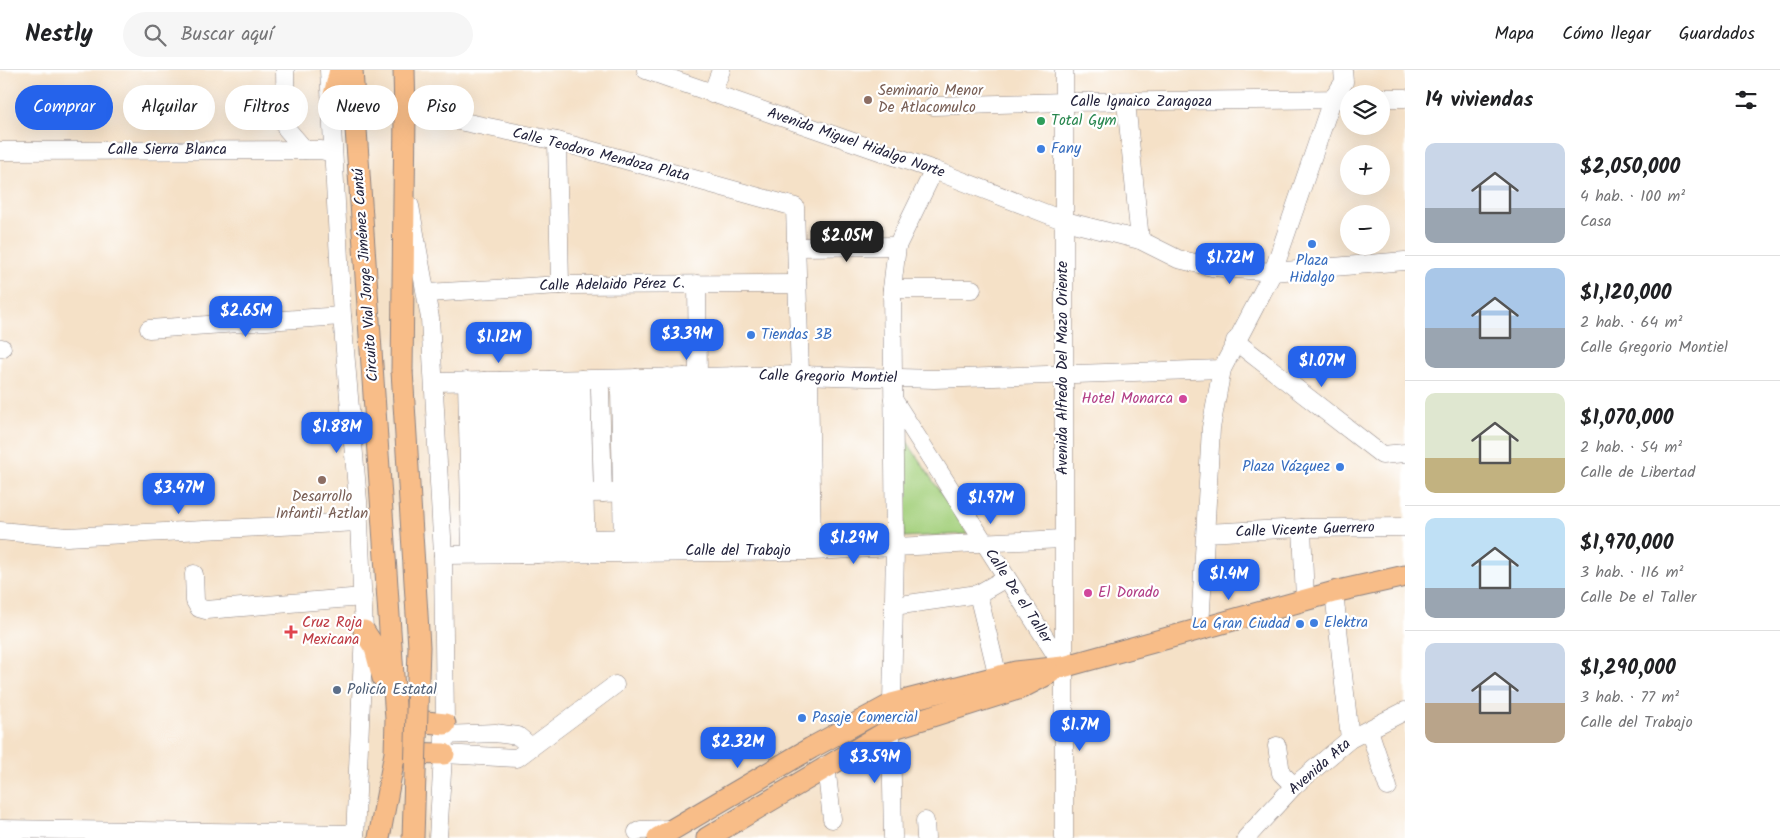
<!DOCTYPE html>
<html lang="es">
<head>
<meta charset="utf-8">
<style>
  body { margin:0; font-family:Kalam,sans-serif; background:#f6f6f6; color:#202124; height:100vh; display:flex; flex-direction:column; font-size:19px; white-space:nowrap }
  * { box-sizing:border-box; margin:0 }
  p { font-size:16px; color:#757577 }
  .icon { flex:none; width:28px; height:28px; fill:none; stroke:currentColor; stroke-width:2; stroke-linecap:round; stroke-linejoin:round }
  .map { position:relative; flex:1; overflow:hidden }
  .drawer { display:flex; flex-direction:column; background:#fff; width:375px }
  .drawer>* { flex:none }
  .hud { position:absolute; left:15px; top:15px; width:475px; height:45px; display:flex; gap:10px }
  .fabs { position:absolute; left:1340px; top:15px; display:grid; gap:10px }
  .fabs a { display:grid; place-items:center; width:50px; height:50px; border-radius:50%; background:#fff; box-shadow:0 5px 20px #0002; font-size:25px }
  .price { position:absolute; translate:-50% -42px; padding:0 11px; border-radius:10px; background:#2563eb; color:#fff; font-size:16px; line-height:32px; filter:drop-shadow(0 1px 2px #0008) }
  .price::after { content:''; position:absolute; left:50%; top:30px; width:15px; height:11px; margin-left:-8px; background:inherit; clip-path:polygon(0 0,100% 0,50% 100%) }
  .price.selected { background:#222; color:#fff }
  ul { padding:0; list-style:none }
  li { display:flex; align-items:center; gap:15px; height:125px; padding:0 20px }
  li+li { border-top:1px solid #e0e0e0 }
  li span { display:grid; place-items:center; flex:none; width:140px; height:100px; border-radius:10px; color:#555 }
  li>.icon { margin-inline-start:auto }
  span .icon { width:60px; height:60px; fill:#fffc; stroke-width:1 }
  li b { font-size:21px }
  h2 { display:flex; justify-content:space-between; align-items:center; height:60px; padding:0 20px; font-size:21px }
  .chip { padding:0 18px; border-radius:22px; background:#fff; box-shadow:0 5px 20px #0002; font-size:18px; line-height:45px }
  .chip.selected { background:#2563eb; color:#fff }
  header { display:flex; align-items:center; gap:30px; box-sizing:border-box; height:70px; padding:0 25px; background:#fff; border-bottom:1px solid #e0e0e0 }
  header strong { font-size:24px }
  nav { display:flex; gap:28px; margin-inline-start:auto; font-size:18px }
  .search { width:350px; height:45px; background:#f6f6f6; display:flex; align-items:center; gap:12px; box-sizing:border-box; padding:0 18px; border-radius:28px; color:#757577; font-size:19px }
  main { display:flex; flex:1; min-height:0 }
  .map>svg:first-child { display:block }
  .green { fill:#a4d07d; stroke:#63795c }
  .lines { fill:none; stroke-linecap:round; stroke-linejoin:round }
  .minor-casing { stroke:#8c8281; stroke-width:19 }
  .major-casing { stroke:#8c8281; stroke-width:23 }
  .minor { stroke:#fff; stroke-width:18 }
  .major { stroke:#f8bd88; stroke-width:21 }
  .major-bridge-casing { stroke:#8c8281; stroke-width:23; stroke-linecap:butt }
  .major-bridge { stroke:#f8bd88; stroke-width:21 }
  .education-dot { fill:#8d6e63; stroke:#fff; stroke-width:2 }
  .leisure-dot { fill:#2e9e5b; stroke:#fff; stroke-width:2 }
  .shop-dot { fill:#3f7fe0; stroke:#fff; stroke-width:2 }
  .hotel-dot { fill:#d1479c; stroke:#fff; stroke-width:2 }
  .health-dot { fill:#e0444e; stroke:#fff; stroke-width:2 }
  .service-dot { fill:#5c6f8a; stroke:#fff; stroke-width:2 }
  .labels { text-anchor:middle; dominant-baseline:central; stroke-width:4.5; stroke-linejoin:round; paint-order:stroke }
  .education-label { font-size:15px; fill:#785e54; stroke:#fff; text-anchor:start }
  .street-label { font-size:15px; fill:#22223b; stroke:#fff }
  .leisure-label { font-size:15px; fill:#27864d; stroke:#fff; text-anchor:start }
  .shop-label { font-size:15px; fill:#366cbe; stroke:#fff; text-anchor:start }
  .hotel-label { font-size:15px; fill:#b23c85; stroke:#fff; text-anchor:end }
  .health-label { font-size:15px; fill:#be3a42; stroke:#fff; text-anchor:start }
  .service-label { font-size:15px; fill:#4e5e75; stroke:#fff; text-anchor:start }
</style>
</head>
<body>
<header>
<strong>Nestly</strong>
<div class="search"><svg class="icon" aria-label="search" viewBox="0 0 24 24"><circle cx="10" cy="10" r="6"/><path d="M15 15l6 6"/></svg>Buscar aquí</div>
<nav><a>Mapa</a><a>Cómo llegar</a><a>Guardados</a></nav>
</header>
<main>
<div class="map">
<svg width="1405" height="768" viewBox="0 0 1405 768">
  <rect width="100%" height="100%" fill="#fff"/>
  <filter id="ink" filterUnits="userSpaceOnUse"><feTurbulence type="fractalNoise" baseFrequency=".02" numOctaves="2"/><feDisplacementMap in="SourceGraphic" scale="10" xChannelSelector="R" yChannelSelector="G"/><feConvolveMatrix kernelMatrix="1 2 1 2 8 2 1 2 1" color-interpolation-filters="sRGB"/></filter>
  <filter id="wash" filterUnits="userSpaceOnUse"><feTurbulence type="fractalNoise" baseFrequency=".0096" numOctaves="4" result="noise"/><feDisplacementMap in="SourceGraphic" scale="20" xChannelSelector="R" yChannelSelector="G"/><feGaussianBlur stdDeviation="1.12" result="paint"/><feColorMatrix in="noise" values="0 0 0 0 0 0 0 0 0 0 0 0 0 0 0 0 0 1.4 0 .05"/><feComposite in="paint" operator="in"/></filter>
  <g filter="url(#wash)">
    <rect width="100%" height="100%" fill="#f5e1c7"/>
    <!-- green -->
    <polygon class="green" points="902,364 968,464 904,467"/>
  </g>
  <g filter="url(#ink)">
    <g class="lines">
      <defs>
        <g id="minor">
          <polyline points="285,0 286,58 305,80"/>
          <polyline points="329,0 342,246 358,431 364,561 355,768"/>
          <polyline points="646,0 934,100 1065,151 1140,170 1178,189 1212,197 1273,202 1405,191"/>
          <polyline points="712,24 721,0"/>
          <polyline points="1381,28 1405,28"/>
          <polyline points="1126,32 1140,170"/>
          <polyline points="933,36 1064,32 1349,29"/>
          <polyline points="405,44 429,45 557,71 795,137 800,305"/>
          <polyline points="557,71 560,215"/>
          <polyline points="0,81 321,80 333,83"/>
          <polyline points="410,136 430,248 443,485 445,654 438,768"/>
          <polyline points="796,177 897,176"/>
          <polyline points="697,214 698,307"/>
          <polyline points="892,219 972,219"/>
          <polyline points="427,223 560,215 797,214"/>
          <polyline points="149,259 342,246"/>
          <polyline points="1235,271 1382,385 1405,383"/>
          <polyline points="0,278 2,278"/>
          <polyline points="780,305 782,476"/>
          <polyline points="795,305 798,476"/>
          <polyline points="809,305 812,477"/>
          <polyline points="732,306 734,479"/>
          <polyline points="748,306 750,478"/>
          <polyline points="764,306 766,476"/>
          <polyline points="668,307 671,479"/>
          <polyline points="684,307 687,479"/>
          <polyline points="700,307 702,467"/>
          <polyline points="716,307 718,479"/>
          <polyline points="636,308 639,479"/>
          <polyline points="581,309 586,481"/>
          <polyline points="516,310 520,484"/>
          <polyline points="532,310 537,484"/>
          <polyline points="549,310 553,484"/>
          <polyline points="565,310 570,484"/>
          <polyline points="467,311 471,484"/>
          <polyline points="500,311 504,484"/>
          <polyline points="434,312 800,305 934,309 1222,299"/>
          <polyline points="600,319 603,423"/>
          <polyline points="620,319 623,479"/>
          <polyline points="631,319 652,318 655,482"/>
          <polyline points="893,329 1063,596"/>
          <polyline points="584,423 811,421"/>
          <polyline points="1302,458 1305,530"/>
          <polyline points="0,461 67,467 358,452"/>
          <polyline points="1206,463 1302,458 1405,457"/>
          <polyline points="585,469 812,465"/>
          <polyline points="488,484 484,311 501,376"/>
          <polyline points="443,485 812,481 1062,469"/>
          <polyline points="194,504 195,531 199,538 206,540 363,527"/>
          <polyline points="1334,522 1350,669"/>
          <polyline points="978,524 1006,508"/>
          <polyline points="894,536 978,524 998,607"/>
          <polyline points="1200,558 1211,358 1222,299 1273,202 1332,30 1344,12 1343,0"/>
          <polyline points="892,634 895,477 892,219 897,176 934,100"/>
          <polyline points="891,659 893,768"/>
          <polyline points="1369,660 1388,717"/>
          <polyline points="444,665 495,663 518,666 530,676"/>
          <polyline points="1277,676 1281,703 1294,716"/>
          <polyline points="444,684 517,688 615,615"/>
          <polyline points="826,695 832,749"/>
          <polyline points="925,751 926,768"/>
          <polyline points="0,759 355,764"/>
          <polyline points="637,762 641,760 670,759"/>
          <polyline points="1064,768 1064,0"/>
          <polyline points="1246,768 1294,716 1350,669 1405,641"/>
        </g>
        <g id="major">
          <polyline points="352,0 396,649 395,683 379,768"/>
          <polyline points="332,34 340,0"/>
          <polyline points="402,301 405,44 404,0"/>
          <polyline points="364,561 375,578 383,608"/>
          <polyline points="398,649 445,654"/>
          <polyline points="398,683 444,684"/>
          <polyline points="658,768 811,678 892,634 1016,602 1063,597 1334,522 1405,506"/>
          <polyline points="707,768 891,659 1021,618 1050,603"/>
        </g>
      </defs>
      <!-- minor casing -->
      <use href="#minor" class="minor-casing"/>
      <!-- major casing -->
      <use href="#major" class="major-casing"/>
      <!-- minor -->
      <use href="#minor" class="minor"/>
      <!-- major -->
      <use href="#major" class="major"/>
      <defs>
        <polyline id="major-bridge" points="402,301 419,577 413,768"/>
      </defs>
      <!-- major-bridge casing -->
      <use href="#major-bridge" class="major-bridge-casing"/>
      <!-- major-bridge -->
      <use href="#major-bridge" class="major-bridge"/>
    </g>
  </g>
  <!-- markers -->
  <g class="education-dot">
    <circle cx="868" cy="30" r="5"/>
    <circle cx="322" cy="410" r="5"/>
  </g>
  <circle class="leisure-dot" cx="1041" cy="51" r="5"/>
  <g class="shop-dot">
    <circle cx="1041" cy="79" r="5"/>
    <circle cx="1312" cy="174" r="5"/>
    <circle cx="751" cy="265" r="5"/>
    <circle cx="1340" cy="397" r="5"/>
    <circle cx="1314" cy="553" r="5"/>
    <circle cx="1300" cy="554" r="5"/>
    <circle cx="802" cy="648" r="5"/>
  </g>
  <g class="hotel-dot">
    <circle cx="1183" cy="329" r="5"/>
    <circle cx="1088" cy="523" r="5"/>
  </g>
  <path class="health-dot" d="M288.5 554.5h5v5h5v5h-5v5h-5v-5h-5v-5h5z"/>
  <circle class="service-dot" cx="337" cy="620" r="5"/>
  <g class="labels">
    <!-- education labels -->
    <g class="education-label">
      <text x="878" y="21">Seminario Menor<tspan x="878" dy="17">De Atlacomulco</tspan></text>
      <text x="322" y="427" text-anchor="middle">Desarrollo<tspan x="322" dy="17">Infantil Aztlan</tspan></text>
    </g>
    <!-- street labels -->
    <g class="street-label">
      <text x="1141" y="32">Calle Ignaico Zaragoza</text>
      <text transform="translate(856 73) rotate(19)">Avenida Miguel Hidalgo Norte</text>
      <text x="167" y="80">Calle Sierra Blanca</text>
      <text transform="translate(601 85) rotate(14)">Calle Teodoro Mendoza Plata</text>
      <text transform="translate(366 205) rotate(-94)">Circuito Vial Jorge Jiménez Cantú</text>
      <text transform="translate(612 215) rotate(-1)">Calle Adelaido Pérez C.</text>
      <text transform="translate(1063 298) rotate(-90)">Avenida Alfredo Del Mazo Oriente</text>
      <text transform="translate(828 307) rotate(1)">Calle Gregorio Montiel</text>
      <text transform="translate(1305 460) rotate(-2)">Calle Vicente Guerrero</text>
      <text x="738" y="481">Calle del Trabajo</text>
      <text transform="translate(1018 526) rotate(57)">Calle De el Taller</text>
      <text transform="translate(1320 697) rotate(-41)">Avenida Ata</text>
    </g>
    <!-- leisure labels -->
    <g class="leisure-label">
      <text x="1051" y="51">Total Gym</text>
    </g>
    <!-- shop labels -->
    <g class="shop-label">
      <text x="1051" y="79">Fany</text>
      <text x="1312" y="191" text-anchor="middle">Plaza<tspan x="1312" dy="17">Hidalgo</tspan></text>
      <text x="761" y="265">Tiendas 3B</text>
      <text x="1330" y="397" text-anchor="end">Plaza Vázquez</text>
      <text x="1324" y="553">Elektra</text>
      <text x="1290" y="554" text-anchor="end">La Gran Ciudad</text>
      <text x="812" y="648">Pasaje Comercial</text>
    </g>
    <!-- hotel labels -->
    <g class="hotel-label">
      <text x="1173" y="329">Hotel Monarca</text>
      <text x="1098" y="523" text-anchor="start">El Dorado</text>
    </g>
    <!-- health labels -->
    <g class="health-label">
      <text x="302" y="553">Cruz Roja<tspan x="302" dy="17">Mexicana</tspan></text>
    </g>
    <!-- service labels -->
    <g class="service-label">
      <text x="347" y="620">Policía Estatal</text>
    </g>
  </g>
</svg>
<div class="fabs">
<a><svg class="icon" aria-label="layers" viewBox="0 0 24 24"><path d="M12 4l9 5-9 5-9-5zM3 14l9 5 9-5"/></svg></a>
<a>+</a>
<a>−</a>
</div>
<b class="price selected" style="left:847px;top:193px">$2.05M</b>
<b class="price" style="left:1230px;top:215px">$1.72M</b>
<b class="price" style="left:246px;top:268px">$2.65M</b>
<b class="price" style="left:687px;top:291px">$3.39M</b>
<b class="price" style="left:499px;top:294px">$1.12M</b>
<b class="price" style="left:1322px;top:318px">$1.07M</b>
<b class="price" style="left:337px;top:384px">$1.88M</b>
<b class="price" style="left:179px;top:445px">$3.47M</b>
<b class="price" style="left:991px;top:455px">$1.97M</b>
<b class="price" style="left:854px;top:495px">$1.29M</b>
<b class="price" style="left:1229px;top:531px">$1.4M</b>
<b class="price" style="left:1080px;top:682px">$1.7M</b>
<b class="price" style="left:738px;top:699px">$2.32M</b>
<b class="price" style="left:875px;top:714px">$3.59M</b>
<div class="hud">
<a class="chip selected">Comprar</a>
<a class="chip">Alquilar</a>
<a class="chip">Filtros</a>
<a class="chip">Nuevo</a>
<a class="chip">Piso</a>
</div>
</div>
<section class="drawer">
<h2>14 viviendas<svg class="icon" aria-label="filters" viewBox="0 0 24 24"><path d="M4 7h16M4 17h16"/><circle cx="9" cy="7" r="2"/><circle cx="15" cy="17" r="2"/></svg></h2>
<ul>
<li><span style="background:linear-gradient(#c9d6e8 65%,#9aa5b1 0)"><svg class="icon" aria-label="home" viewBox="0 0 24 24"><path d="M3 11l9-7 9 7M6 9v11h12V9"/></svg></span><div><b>$2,050,000</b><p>4 hab. · 100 m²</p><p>Casa</p></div></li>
<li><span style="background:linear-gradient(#a9c7e8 60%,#9aa5b1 0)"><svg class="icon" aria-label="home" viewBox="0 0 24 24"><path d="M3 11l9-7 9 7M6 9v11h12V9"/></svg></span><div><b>$1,120,000</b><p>2 hab. · 64 m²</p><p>Calle Gregorio Montiel</p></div></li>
<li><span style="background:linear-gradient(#dfe7d0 65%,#c2b280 0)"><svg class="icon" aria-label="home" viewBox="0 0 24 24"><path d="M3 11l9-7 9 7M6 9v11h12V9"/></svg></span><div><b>$1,070,000</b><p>2 hab. · 54 m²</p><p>Calle de Libertad</p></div></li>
<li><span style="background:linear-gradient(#bfe0f5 70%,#9aa5b1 0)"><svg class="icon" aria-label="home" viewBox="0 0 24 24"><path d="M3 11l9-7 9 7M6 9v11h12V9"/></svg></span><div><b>$1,970,000</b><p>3 hab. · 116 m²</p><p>Calle De el Taller</p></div></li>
<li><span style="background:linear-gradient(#c9d6e8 60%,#b9a48a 0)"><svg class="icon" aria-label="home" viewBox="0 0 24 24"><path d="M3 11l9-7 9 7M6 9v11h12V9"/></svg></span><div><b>$1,290,000</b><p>3 hab. · 77 m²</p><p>Calle del Trabajo</p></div></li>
</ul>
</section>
</main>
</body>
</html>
